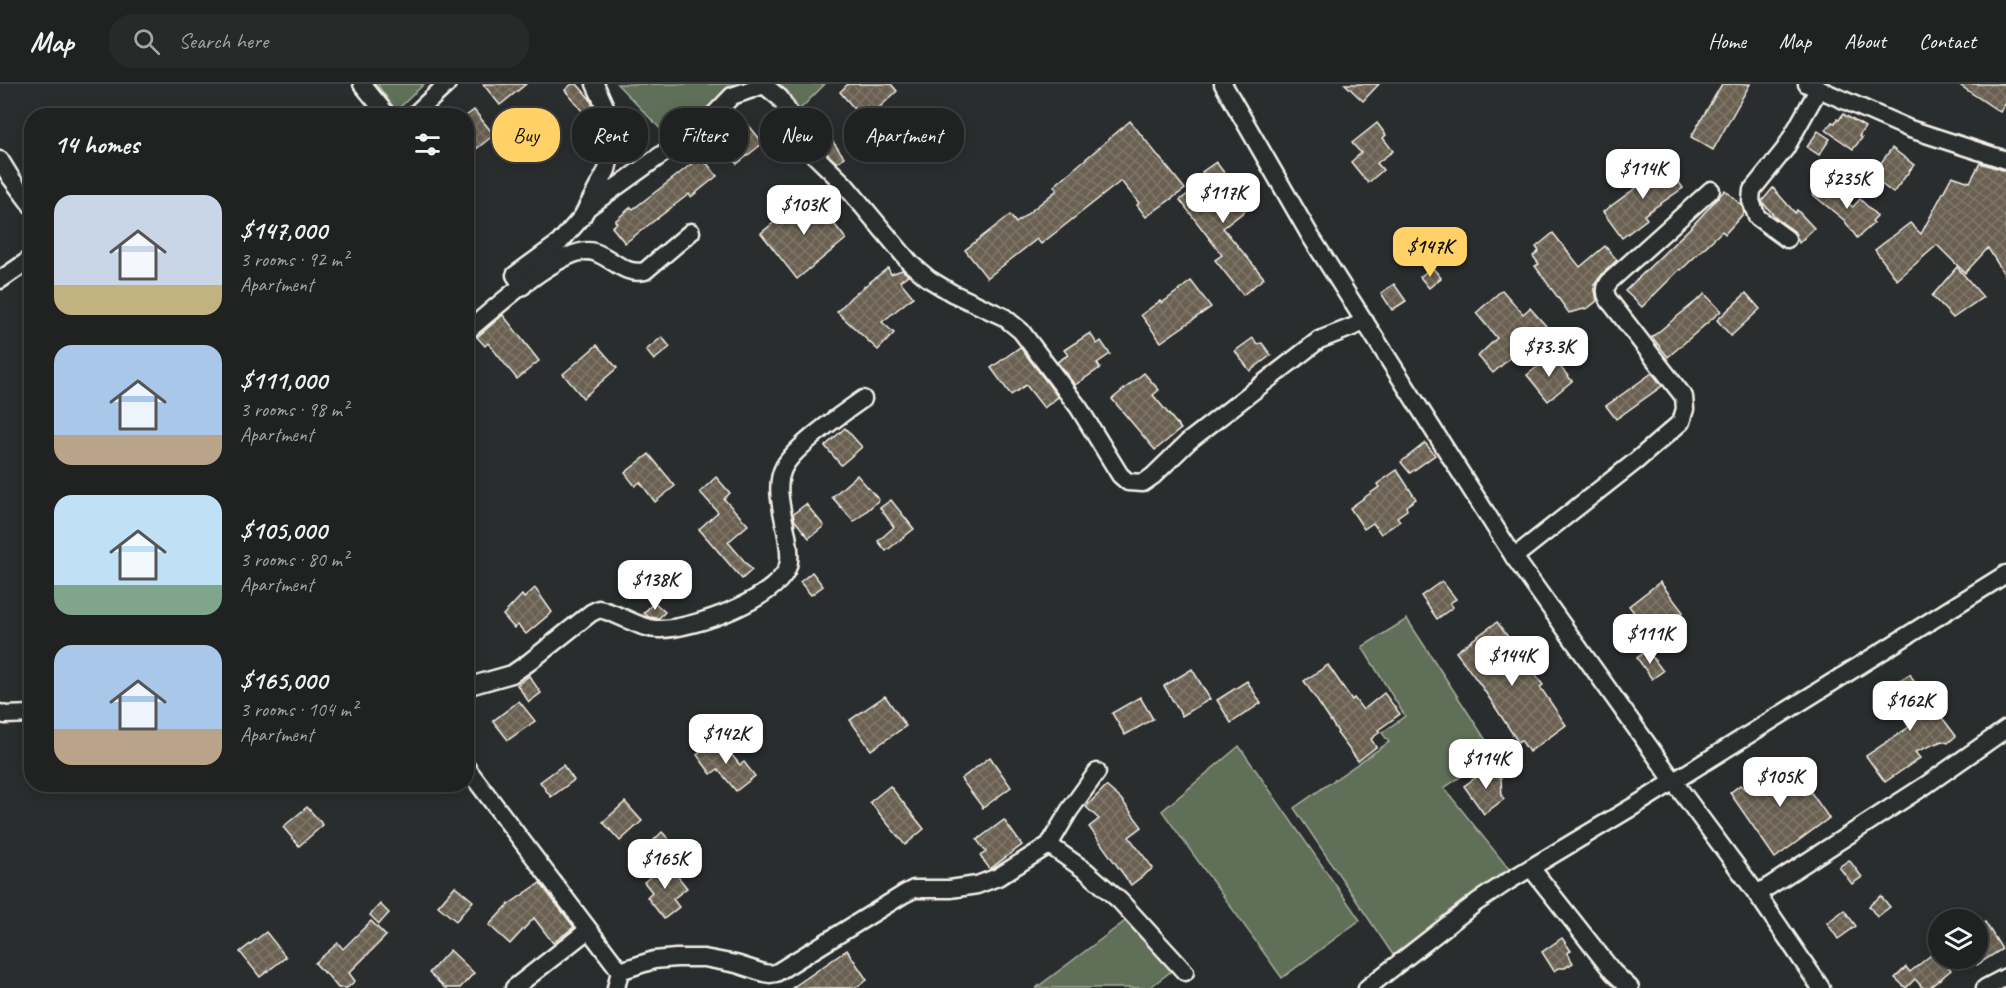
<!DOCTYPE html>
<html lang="en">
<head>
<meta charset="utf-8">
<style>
  body { margin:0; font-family:Caveat,sans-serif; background:#282a2a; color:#f1f3f6; height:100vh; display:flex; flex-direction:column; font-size:22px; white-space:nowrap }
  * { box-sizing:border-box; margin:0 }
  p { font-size:20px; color:#a2a4a5 }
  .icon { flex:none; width:33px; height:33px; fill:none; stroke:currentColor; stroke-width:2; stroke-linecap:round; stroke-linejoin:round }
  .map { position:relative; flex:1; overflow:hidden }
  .side { position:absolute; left:24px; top:24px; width:450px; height:684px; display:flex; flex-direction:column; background:#202222; border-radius:24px; box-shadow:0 3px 15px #0003,0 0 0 2px #3d3f40 }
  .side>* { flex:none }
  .guide { position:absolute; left:492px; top:24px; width:570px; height:54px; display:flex; gap:12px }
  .tools { position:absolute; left:1928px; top:825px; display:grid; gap:12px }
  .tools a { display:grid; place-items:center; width:60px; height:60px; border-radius:50%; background:#202222; box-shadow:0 3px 15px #0003,0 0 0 2px #3d3f40; font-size:30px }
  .price { position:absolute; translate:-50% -51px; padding:0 14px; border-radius:12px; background:#fff; color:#222; font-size:20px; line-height:39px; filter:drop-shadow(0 2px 3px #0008) }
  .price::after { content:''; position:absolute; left:50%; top:36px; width:18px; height:14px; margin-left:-9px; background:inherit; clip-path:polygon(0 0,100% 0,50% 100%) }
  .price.on { background:#ffd166; color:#111 }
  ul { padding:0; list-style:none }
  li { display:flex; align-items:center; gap:18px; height:150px; padding:0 30px }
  li span { display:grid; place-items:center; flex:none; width:168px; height:120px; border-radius:18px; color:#555 }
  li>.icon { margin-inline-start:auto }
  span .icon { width:72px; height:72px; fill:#fffc; stroke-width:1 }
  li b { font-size:26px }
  h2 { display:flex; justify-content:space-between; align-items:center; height:72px; padding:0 30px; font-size:26px }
  .chip { padding:0 21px; border-radius:24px; background:#202222; box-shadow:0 3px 15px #0003,0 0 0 2px #3d3f40; font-size:21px; line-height:54px }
  .chip.on { background:#ffd166; color:#111 }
  header { display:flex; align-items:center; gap:36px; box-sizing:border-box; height:84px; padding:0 30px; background:#202222; border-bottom:2px solid #3d3f40 }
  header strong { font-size:28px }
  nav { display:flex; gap:33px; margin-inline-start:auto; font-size:21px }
  .search { width:420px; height:54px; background:#282a2a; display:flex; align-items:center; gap:15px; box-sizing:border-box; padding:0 21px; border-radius:24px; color:#a2a4a5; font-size:22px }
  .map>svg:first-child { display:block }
  .green { fill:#607059; stroke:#aab0a0; stroke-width:1.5 }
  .building { fill:url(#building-cross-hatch); stroke:#f4f1e8; stroke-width:1.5 }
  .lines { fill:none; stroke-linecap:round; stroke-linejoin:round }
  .street-casing { stroke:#f4f1e8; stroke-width:21 }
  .street { stroke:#2a2d2e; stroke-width:16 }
</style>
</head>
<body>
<header>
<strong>Map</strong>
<div class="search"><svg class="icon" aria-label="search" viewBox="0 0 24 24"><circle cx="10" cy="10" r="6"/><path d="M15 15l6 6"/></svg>Search here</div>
<nav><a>Home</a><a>Map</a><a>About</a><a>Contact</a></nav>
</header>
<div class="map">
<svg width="2006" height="904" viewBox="0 0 2006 904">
  <defs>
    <pattern id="building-cross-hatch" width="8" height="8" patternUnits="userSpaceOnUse" patternTransform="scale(1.5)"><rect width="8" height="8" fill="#696051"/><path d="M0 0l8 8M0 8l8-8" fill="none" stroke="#7f776a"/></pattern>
  </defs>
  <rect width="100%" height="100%" fill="#2a2d2e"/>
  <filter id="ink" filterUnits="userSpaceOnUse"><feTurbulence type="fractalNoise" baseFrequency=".0167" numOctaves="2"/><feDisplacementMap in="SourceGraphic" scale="12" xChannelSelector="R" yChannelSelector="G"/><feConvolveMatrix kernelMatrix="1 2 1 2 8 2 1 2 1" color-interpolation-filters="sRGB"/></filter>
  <g filter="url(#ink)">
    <!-- green -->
    <g class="green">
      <polygon points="377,0 424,0 396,27"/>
      <polygon points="617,0 753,0 677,62"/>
      <polygon points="777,0 825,0 796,29"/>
      <polygon points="1407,535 1495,670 1444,704 1509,785 1393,871 1294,724 1389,658 1382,649 1405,632 1362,563"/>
      <polygon points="1239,662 1360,836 1282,894 1162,727"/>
      <polygon points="1128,835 1173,886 1149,904 1036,904"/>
    </g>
    <!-- building -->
    <g class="building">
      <polygon points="483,0 526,0 500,21"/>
      <polygon points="572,0 577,0 590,15 594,25 586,32 565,6"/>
      <polygon points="848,0 891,0 897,7 865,37 840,8"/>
      <polygon points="1345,0 1379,0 1363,17"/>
      <polygon points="1722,0 1750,0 1713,66 1691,53"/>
      <polygon points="1958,0 2006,0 2006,19 2000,28"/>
      <polygon points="474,26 494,51 466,73 466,32"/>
      <polygon points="1843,30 1865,43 1859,52 1862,54 1853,65 1826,46 1832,38 1835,39 1837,35 1839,36"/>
      <polygon points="1130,37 1185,105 1146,133 1137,121 1139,119 1121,97 1041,160 1037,155 987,194 965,166 1010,131 1016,139 1057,106 1054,102"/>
      <polygon points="747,39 763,59 737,80 721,60"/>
      <polygon points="819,39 844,73 837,79 810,53 809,46"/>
      <polygon points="1377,39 1386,51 1383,54 1393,67 1377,79 1383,86 1368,99 1351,78 1361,69 1352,59"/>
      <polygon points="1818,47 1830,55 1819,71 1807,63"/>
      <polygon points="1892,64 1914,81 1893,109 1871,92"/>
      <polygon points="701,72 717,92 691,113 689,110 625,159 612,143 617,139 615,137 631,123 633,125 675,93"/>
      <polygon points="1216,78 1250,123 1223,144 1264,194 1243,211 1215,176 1222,171 1180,116 1208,95 1202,88"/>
      <polygon points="1665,78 1683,104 1644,131 1647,135 1622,154 1603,128 1645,97 1643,94"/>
      <polygon points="1980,79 2006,87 2006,193 1988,164 1965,189 1937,161 1897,196 1875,166 1910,139 1921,150 1952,92 1970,98"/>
      <polygon points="1822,98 1853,123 1860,115 1877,132 1872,137 1874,139 1857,154 1844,136 1812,110"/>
      <polygon points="1773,104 1795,129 1797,126 1814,144 1799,159 1794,147 1777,135 1763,119 1762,117"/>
      <polygon points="1725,106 1742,122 1744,129 1725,150 1722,147 1681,186 1680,185 1642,223 1625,207 1693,141"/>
      <polygon points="810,109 846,155 797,195 761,149"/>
      <polygon points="1553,149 1580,183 1605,162 1617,176 1603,189 1594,201 1597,217 1588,224 1569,229 1535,182 1539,180 1533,172 1539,167 1536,163"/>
      <polygon points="1432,183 1441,194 1429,204 1420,193"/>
      <polygon points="1957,183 1983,213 1953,234 1932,212"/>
      <polygon points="888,184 891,190 902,186 908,191 900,197 913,213 882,238 894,249 878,266 837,228 851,213"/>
      <polygon points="1191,197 1211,223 1161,258 1141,231 1160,217 1162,219"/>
      <polygon points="1394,200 1406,217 1392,226 1381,209"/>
      <polygon points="1502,206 1523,230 1530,224 1546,242 1493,289 1478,272 1497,254 1476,229"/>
      <polygon points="1746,209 1760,225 1731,252 1717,236"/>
      <polygon points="1705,210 1721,227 1668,273 1652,253"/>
      <polygon points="503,231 539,277 517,295 488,259 485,262 477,253"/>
      <polygon points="1090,249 1097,260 1101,257 1110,270 1097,279 1100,284 1075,301 1057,278 1068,271 1064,266"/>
      <polygon points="662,253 670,263 654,276 646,266"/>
      <polygon points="1253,254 1257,260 1262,259 1271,271 1250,287 1235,267"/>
      <polygon points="597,261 617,284 583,314 563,290"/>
      <polygon points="1020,263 1058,313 1044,324 1026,301 1011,311 991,284"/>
      <polygon points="1551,272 1572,297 1548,317 1527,291"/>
      <polygon points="1144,289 1159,306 1153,311 1181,345 1155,366 1112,315"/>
      <polygon points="1652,289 1662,302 1616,335 1606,322"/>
      <polygon points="845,344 862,363 841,381 825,362"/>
      <polygon points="1425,359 1435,371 1410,389 1401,378"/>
      <polygon points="649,370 675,402 655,418 640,398 635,402 625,389"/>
      <polygon points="1397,386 1416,415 1406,422 1407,426 1397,433 1400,437 1381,450 1373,439 1364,445 1350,424 1379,403 1377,400"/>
      <polygon points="857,391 879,416 854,438 832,413"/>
      <polygon points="716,393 730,409 724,415 748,441 728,458 752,486 742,495 699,445 718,428 700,408"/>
      <polygon points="891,416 914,445 886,467 878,457 894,443 880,424"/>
      <polygon points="806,420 824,442 809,454 795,437 793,430"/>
      <polygon points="812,488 823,502 811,511 800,498"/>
      <polygon points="1442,497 1456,515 1450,519 1453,523 1437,535 1421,512"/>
      <polygon points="1660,498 1683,528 1652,552 1629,522"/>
      <polygon points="535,504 552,528 526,550 518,541 514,544 503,531 522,511 524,514"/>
      <polygon points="654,518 665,528 659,534 649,533 644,529"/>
      <polygon points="1497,538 1543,601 1540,603 1566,641 1529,668 1521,656 1518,658 1482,603 1456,568"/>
      <polygon points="1647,566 1663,587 1652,595 1637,574"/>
      <polygon points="1328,581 1352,616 1354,614 1363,626 1384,609 1400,630 1378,646 1380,648 1371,655 1376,663 1358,677 1337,649 1338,648 1304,597"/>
      <polygon points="1192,585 1210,615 1182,632 1164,602"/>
      <polygon points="1910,590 1930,626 1934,623 1956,652 1948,659 1942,657 1915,668 1920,674 1885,698 1866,672 1909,643 1891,613 1902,607 1897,598"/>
      <polygon points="529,592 541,609 529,618 517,601"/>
      <polygon points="1247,597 1261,619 1231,639 1217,616"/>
      <polygon points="885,612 906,642 871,666 850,636"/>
      <polygon points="1140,613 1153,635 1125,651 1112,629"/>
      <polygon points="519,617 535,637 508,656 493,637"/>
      <polygon points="718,654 740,681 744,678 755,692 736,707 718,685 711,690 697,671"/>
      <polygon points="990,673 1011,703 983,724 961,695"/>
      <polygon points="1787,674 1829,734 1775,774 1730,709 1740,701 1745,705"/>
      <polygon points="563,681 574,696 551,713 540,698"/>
      <polygon points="1489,684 1501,694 1502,712 1504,715 1484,730 1464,702"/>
      <polygon points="890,702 924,745 905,761 870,718"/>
      <polygon points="1106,702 1121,715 1142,743 1129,753 1153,784 1131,801 1089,743 1099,735 1086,723"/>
      <polygon points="625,718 642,737 620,757 603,738"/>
      <polygon points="307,723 323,741 299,762 283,743"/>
      <polygon points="1004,736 1022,761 990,785 980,772 986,768 977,756"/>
      <polygon points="662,748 676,763 660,779 646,764"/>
      <polygon points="1849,776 1862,793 1852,800 1839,783"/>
      <polygon points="667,779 687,804 673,815 679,823 664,835 647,813 652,808 644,798"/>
      <polygon points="540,799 574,843 553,859 534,834 510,860 489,841 509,820"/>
      <polygon points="455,802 473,817 456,837 438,822"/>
      <polygon points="1881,812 1890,823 1877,833 1869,822"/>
      <polygon points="380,820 389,829 379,840 370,831"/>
      <polygon points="1844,826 1856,842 1838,855 1827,839"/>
      <polygon points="371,837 386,852 349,889 355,897 347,904 338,904 325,888 324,889 315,879 338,859 343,865"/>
      <polygon points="1985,838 2002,865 1977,881 1977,843"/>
      <polygon points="266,848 286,873 260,893 240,868"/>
      <polygon points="1562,854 1571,867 1567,869 1573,879 1565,884 1558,884 1554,887 1542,868"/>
      <polygon points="450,866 474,889 460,904 445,904 429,889"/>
      <polygon points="847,866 867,896 855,904 792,904"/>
      <polygon points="1936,867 1938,874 1942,874 1951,886 1929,904 1923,904 1915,895 1906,904 1895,894 1906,883 1910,888"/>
    </g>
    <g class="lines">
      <defs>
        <g id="street">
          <polyline points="362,0 388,32"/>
          <polyline points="1223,0 1311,153 1514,473 1680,706 1757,810 1821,904"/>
          <polyline points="1807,0 1910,45 2006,76"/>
          <polyline points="413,32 447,0"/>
          <polyline points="0,76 11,94 32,122"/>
          <polyline points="587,124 707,38 732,12 764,1 780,14 797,42 801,58 845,101 911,180 929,195 952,209 1004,233 1021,247 1079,324 1120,391 1128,398 1143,399 1153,392 1189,357 1319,256 1365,238"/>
          <polyline points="1787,155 1757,133 1751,117 1752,106 1785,65 1818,6"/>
          <polyline points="0,196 32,174"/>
          <polyline points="523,202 515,191 559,159 582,133 607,86 616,47 595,0"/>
          <path d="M466,248C490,229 565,158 594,168C613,174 624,192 645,187L691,148"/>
          <path d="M1514,473L1636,377L1681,338L1685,325L1684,313L1608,215C1604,207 1605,202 1611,196L1711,106"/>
          <path d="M466,603L512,590L528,579L591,529L599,525C619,529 639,545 659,545C691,546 786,513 789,477C792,449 770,409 784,383C795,362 843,329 863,315"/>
          <polyline points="0,629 5,631 32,630"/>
          <polyline points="466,683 620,887 616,904"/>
          <polyline points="1049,761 1069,727 1097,688"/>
          <polyline points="1531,784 1613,888 1630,904"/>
          <polyline points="1757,810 1926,701 2006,645"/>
          <polyline points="620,887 654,876 676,874 704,874 736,880 764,889 770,890 776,889 904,810 914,805 950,805 977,801 998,793 1049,761 1086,787 1120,817 1185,888"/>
          <polyline points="514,904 588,846"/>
          <polyline points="1367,904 1477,818 1507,798 1639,719 2006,490"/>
          <polyline points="1985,904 2006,893"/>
        </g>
      </defs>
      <!-- street casing -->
      <use href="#street" class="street-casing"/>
      <!-- street -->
      <use href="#street" class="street"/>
    </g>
  </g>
</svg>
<div class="tools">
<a><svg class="icon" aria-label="layers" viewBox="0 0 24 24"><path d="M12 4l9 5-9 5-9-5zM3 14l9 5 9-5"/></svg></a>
</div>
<b class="price" style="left:1643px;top:116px">$114K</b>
<b class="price" style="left:1847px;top:126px">$235K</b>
<b class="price" style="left:1223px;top:140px">$117K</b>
<b class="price" style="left:804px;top:152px">$103K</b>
<b class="price on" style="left:1430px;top:194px">$147K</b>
<b class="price" style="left:1549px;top:294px">$73.3K</b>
<b class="price" style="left:655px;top:527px">$138K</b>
<b class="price" style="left:1650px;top:581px">$111K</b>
<b class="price" style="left:1512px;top:603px">$144K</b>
<b class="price" style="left:1910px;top:648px">$162K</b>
<b class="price" style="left:726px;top:681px">$142K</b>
<b class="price" style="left:1486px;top:706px">$114K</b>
<b class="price" style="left:1780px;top:724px">$105K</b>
<b class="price" style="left:665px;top:806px">$165K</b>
<div class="guide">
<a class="chip on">Buy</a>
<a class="chip">Rent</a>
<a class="chip">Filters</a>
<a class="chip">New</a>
<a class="chip">Apartment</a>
</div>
<section class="side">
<h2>14 homes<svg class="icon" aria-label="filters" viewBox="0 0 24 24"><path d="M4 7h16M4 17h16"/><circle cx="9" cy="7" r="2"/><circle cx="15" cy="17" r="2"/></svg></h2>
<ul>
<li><span style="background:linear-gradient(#c9d6e8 75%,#c2b280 0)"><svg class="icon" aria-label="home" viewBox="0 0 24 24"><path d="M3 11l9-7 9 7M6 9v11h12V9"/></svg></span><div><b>$147,000</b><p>3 rooms · 92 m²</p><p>Apartment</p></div></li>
<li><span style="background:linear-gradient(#a9c7e8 75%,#b9a48a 0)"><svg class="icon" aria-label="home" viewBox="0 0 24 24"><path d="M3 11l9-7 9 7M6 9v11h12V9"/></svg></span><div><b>$111,000</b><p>3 rooms · 98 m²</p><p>Apartment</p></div></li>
<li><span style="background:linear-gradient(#bfe0f5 75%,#7fa58c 0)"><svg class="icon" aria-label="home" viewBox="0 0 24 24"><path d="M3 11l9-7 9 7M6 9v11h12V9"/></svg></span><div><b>$105,000</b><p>3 rooms · 80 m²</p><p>Apartment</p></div></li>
<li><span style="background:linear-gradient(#a9c7e8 70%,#b9a48a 0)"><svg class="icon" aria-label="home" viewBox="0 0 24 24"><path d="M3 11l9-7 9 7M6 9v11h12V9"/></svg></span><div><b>$165,000</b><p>3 rooms · 104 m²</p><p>Apartment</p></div></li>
</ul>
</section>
</div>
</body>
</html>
